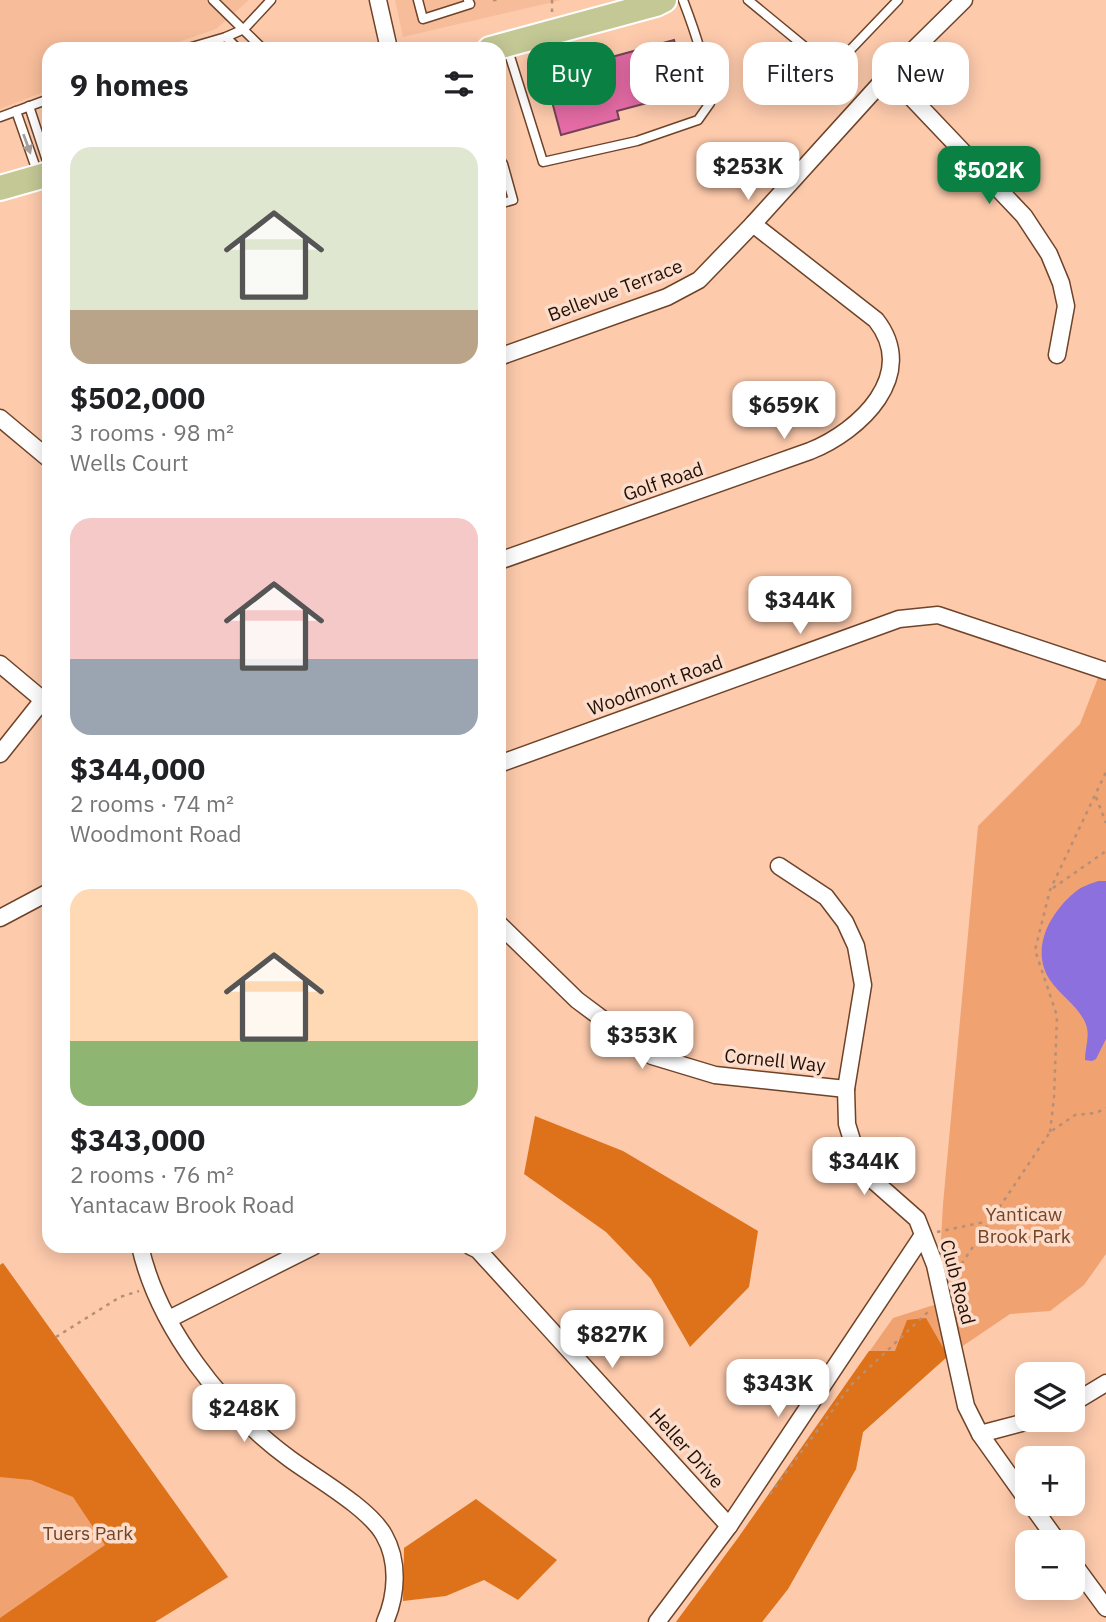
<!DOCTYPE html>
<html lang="en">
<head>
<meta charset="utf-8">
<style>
  body { margin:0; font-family:"IBM Plex Sans",sans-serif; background:#f6f6f6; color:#202124; height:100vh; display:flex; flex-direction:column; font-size:26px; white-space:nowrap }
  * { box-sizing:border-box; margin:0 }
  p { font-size:23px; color:#757577 }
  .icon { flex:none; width:38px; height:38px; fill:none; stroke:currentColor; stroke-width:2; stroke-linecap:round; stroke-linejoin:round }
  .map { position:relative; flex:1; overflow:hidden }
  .drawer { position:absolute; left:42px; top:42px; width:464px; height:1211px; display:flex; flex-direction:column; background:#fff; border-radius:21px; box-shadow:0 4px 18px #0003 }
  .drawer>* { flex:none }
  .banner { position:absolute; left:527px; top:42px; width:474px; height:63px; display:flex; gap:14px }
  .tools { position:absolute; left:1015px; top:1362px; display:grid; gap:14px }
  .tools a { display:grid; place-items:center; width:70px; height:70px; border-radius:14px; background:#fff; box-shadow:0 4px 18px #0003; font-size:35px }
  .price { position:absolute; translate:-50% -60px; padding:0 16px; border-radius:14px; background:#fff; color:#222; font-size:23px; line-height:46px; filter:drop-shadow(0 2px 4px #0008) }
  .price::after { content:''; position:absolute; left:50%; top:42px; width:21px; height:16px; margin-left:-10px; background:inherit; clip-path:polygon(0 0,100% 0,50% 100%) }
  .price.active { background:#0b8043; color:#fff }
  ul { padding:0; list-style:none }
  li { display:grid; align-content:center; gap:14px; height:371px; padding:0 28px }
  li span { display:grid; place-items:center; height:217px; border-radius:21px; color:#555 }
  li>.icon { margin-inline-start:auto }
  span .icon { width:126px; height:126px; fill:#fffc; stroke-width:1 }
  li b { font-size:30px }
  h2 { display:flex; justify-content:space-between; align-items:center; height:84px; padding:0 28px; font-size:30px }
  .chip { padding:0 24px; border-radius:21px; background:#fff; box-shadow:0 4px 18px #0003; font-size:24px; line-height:63px }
  .chip.active { background:#0b8043; color:#fff }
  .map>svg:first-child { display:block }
  .built { fill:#f7bd9a }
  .green { fill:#f0a271 }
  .forest { fill:#de721a }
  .water { fill:#8b70de }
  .building { fill:#e46ba5; stroke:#724357; stroke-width:2 }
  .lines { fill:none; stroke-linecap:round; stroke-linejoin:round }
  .lane-casing { stroke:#6e4328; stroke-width:11 }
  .street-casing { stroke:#6e4328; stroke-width:19 }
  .primary-casing { stroke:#fff; stroke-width:28 }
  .path { stroke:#b78f77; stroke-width:2.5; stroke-dasharray:3.5 5; stroke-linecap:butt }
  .lane { stroke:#fff; stroke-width:8 }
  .street { stroke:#fff; stroke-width:16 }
  .primary { stroke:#c4c895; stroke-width:24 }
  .oneway { fill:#a69f9b }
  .labels { text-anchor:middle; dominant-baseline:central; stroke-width:7; stroke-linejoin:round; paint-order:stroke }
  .street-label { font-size:19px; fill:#211005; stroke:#fcdcca }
  .park-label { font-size:19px; fill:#724427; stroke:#fcdcca }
</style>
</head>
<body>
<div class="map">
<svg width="1106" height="1622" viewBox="0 0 1106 1622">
  <rect width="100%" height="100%" fill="#fdcaac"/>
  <!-- built -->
  <g class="built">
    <polygon points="0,0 249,0 216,29 158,49 49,49 49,90 0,109"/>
    <polygon points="395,0 562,0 403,37"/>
  </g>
  <!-- green -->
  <g class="green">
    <polygon points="1106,669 1106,1254 1084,1285 1050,1311 1010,1314 948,1356 863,1432 856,1469 788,1589 762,1622 676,1622 738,1538 893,1318 953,1299 941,1240 943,1204 978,826 1080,724 1101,670"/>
    <polygon points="3,1263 228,1577 155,1622 0,1622 0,1265"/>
  </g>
  <!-- forest -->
  <g class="forest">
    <polygon points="535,1116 623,1151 758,1231 749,1287 690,1347 651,1279 606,1232 524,1174"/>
    <polygon points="3,1263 228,1577 155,1622 0,1622 0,1618 105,1545 73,1497 31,1480 0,1477 0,1265"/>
    <polygon points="926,1318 948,1356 863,1432 856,1469 788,1589 762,1622 676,1622 738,1538 869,1351 895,1351 907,1320"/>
    <polygon points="476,1499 557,1560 518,1600 484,1580 446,1596 403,1601 404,1548"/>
  </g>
  <!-- water -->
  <path class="water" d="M1098,881H1106V1039L1096,1059L1092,1061L1085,1060C1085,1046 1091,1035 1085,1022C1077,1005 1060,995 1050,980C1030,950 1049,914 1074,893C1080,887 1090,884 1098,881Z"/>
  <!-- building -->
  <polygon class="building" points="674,40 688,92 617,111 619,119 561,135 547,83 599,69 597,61"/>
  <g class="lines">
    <defs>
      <g id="lane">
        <polyline points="213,0 263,49"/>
        <polyline points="418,0 423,19 470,4 468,0"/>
        <polyline points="748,0 832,69 898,0"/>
        <polyline points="226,37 238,49"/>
        <path d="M507,47L543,162L637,141L698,120L710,103C707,67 696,34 683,0"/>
        <polyline points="185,49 226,37 244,29 271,0"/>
        <polyline points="29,106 49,167"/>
        <polyline points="16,111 38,174"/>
        <polyline points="0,117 49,99"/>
        <polyline points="499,159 503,164 513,200 499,204"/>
      </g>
      <g id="street">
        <polyline points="378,0 389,49"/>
        <polyline points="889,74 1024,216 1049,254 1061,283 1066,306 1057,355"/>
        <polyline points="499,357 667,297 699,280 753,224 889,74 964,0"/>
        <polyline points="0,418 49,459"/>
        <path d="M499,561L810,451C860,431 919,375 876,320L753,224"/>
        <polyline points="0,664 49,705"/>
        <polyline points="0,754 43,700"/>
        <polyline points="499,764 899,619 938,615 1106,671"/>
        <polyline points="779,866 826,897 845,922 856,946 863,985 846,1089 847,1124 855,1150 875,1182 917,1219 935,1265 966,1406 980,1434 1027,1500"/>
        <polyline points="0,918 49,892"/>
        <polyline points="499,924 577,1000 652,1056 715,1075 846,1089"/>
        <path d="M140,1246C158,1327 223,1410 290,1459C316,1478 369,1508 384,1535C399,1561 397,1595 385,1622"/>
        <polyline points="470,1246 478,1250 729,1526"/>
        <polyline points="169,1319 314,1246"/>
        <polyline points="1073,1403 1106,1383"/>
        <polyline points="980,1434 1037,1419"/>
        <polyline points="1030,1503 1058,1542"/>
        <polyline points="1073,1563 1106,1608"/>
        <polyline points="657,1622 729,1526 923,1235"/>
      </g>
      <g id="primary">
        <polyline points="490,49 656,4 664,0"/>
        <polyline points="0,188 49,174"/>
      </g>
    </defs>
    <!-- lane casing -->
    <use href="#lane" class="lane-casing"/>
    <!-- street casing -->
    <use href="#street" class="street-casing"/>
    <!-- primary casing -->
    <use href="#primary" class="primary-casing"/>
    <!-- path -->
    <g class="path">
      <polyline points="493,0 498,0"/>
      <polyline points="552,0 552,12"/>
      <polyline points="1096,797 1106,823"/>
      <polyline points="1053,888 1106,851"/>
      <polyline points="1050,1132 1054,1097 1057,1016 1035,950 1050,890 1106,772"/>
      <polyline points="937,1232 989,1221"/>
      <polyline points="952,1278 1050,1132 1075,1115 1096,1113 1106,1108"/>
      <polyline points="56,1337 120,1297 139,1291"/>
      <polyline points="770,1494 852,1384 931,1309"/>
    </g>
    <!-- lane -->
    <use href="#lane" class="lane"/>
    <!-- street -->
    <use href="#street" class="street"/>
    <!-- primary -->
    <use href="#primary" class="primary"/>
  </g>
  <!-- one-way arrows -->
  <defs><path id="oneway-solid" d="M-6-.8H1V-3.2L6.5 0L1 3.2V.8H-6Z" transform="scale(1.75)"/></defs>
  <use class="oneway" href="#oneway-solid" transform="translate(27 144) rotate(70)"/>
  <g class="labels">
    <!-- street labels -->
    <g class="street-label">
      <text transform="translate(615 290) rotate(-21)">Bellevue Terrace</text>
      <text transform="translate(663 481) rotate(-19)">Golf Road</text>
      <text transform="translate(655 685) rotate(-20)">Woodmont Road</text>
      <text transform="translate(775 1060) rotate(6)">Cornell Way</text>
      <text transform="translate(958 1282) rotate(75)">Club Road</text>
      <text transform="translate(687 1448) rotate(48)">Heller Drive</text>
    </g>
    <!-- park labels -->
    <g class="park-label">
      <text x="1024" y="1214">Yanticaw<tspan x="1024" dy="22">Brook Park</tspan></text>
      <text x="88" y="1533">Tuers Park</text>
    </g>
  </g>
</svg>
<div class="tools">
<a><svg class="icon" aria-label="layers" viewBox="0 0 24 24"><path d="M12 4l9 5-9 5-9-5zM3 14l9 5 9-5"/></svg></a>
<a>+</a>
<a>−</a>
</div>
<b class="price" style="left:748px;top:202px">$253K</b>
<b class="price active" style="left:989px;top:206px">$502K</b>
<b class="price" style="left:784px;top:441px">$659K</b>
<b class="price" style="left:800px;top:636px">$344K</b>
<b class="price" style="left:642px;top:1071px">$353K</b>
<b class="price" style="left:864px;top:1197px">$344K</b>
<b class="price" style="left:612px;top:1370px">$827K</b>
<b class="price" style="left:778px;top:1419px">$343K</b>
<b class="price" style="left:244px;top:1444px">$248K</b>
<div class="banner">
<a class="chip active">Buy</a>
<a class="chip">Rent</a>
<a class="chip">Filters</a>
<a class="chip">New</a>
</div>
<section class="drawer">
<h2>9 homes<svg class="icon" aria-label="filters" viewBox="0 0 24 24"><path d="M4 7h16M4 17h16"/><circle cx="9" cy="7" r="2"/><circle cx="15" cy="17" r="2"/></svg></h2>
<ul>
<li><span style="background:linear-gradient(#dfe7d0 75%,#b9a48a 0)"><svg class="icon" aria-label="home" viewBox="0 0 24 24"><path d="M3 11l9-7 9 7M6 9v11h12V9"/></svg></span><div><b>$502,000</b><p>3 rooms · 98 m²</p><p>Wells Court</p></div></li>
<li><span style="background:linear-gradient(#f6c9c9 65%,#9aa5b1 0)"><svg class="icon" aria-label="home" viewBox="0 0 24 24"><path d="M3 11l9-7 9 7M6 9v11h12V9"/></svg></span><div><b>$344,000</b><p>2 rooms · 74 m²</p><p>Woodmont Road</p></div></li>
<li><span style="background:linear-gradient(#ffd9b3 70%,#8fb573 0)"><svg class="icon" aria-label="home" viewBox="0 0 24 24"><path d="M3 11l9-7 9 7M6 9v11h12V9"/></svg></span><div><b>$343,000</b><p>2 rooms · 76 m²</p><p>Yantacaw Brook Road</p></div></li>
</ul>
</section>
</div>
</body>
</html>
